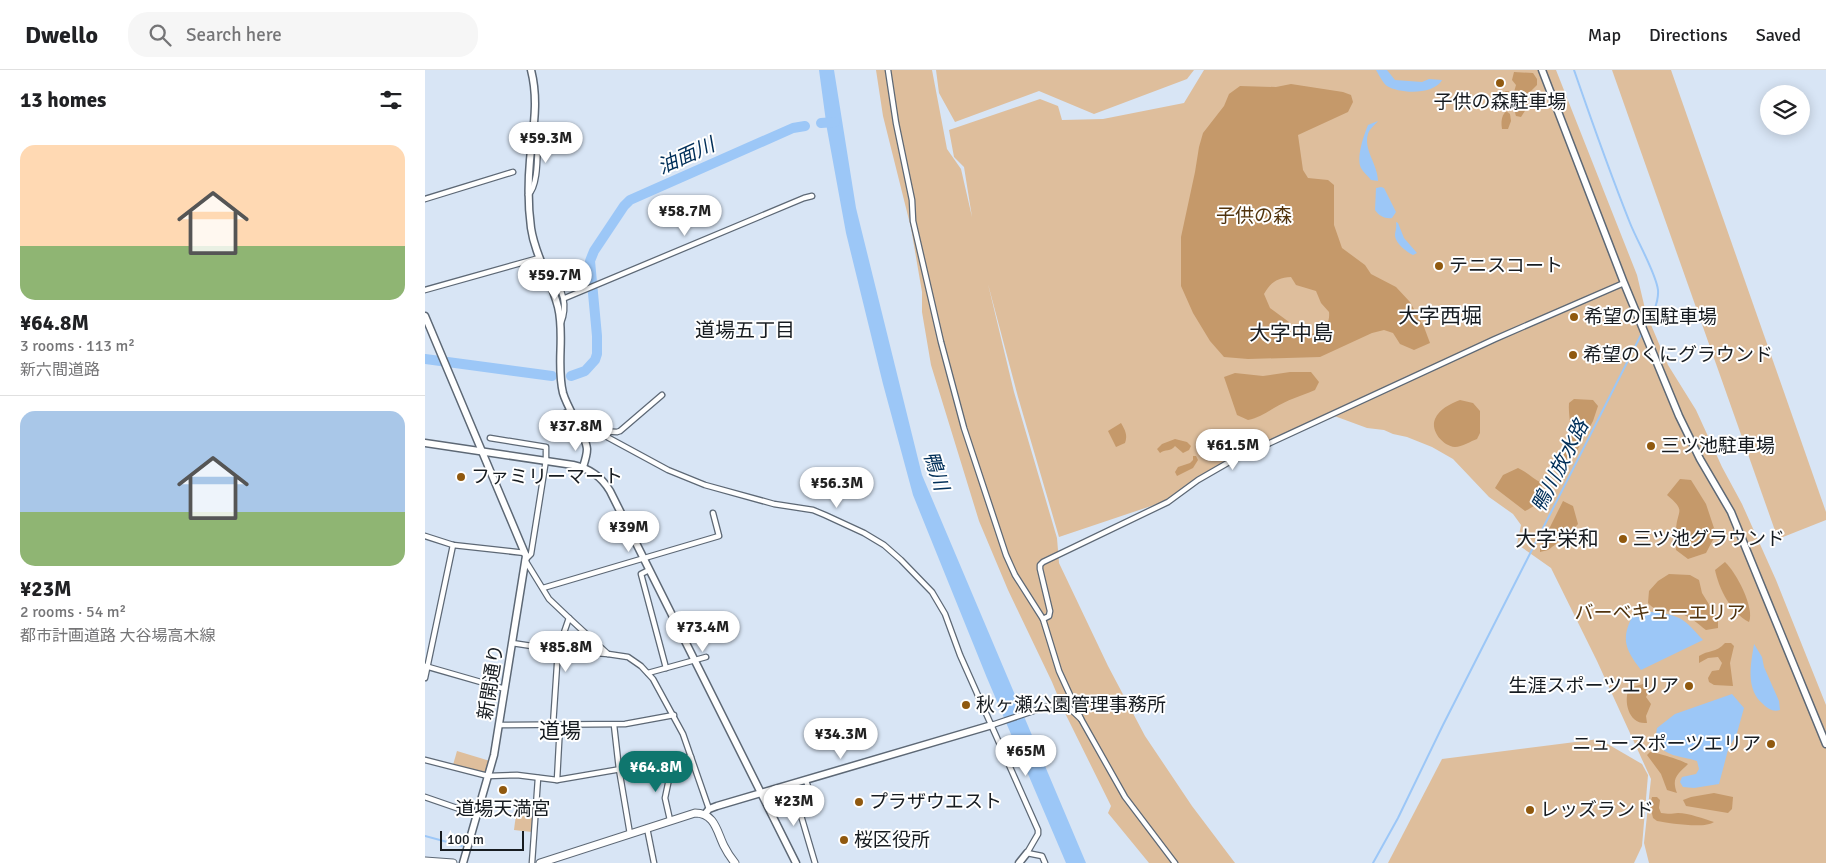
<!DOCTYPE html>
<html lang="en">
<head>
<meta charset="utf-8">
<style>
  body { margin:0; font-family:Signika,"Noto Sans JP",sans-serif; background:#f6f6f6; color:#202124; height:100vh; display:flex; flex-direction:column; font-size:19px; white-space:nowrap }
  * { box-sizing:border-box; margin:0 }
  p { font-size:16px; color:#757577 }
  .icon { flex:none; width:28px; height:28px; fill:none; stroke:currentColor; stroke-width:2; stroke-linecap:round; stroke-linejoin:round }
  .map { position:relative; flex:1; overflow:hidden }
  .panel { display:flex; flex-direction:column; background:#fff; width:425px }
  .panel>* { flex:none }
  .controls { position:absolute; left:1335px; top:15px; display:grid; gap:10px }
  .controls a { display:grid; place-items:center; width:50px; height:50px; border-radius:50%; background:#fff; box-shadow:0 2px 12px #0003; font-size:25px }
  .scale { position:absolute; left:15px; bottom:12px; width:84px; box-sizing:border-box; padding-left:5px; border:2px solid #171c21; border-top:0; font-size:14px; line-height:18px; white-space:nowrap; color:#171c21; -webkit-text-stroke:4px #fff; paint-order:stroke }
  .price { position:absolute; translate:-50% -42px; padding:0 11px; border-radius:18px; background:#fff; color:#222; font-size:16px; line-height:32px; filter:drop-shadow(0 1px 2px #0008) }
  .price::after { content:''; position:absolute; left:50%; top:30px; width:15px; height:11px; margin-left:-8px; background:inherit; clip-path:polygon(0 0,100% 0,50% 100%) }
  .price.on { background:#0f766e; color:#fff }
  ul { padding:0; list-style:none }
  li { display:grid; align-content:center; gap:10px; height:265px; padding:0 20px }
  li+li { border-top:1px solid #e0e0e0 }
  li span { display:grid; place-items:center; height:155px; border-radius:15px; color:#555 }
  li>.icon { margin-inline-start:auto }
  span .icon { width:90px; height:90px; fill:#fffc; stroke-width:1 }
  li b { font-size:21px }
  h2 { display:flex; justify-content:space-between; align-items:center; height:60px; padding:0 20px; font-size:21px }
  header { display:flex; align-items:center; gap:30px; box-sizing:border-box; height:70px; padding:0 25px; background:#fff; border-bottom:1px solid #e0e0e0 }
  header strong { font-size:24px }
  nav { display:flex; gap:28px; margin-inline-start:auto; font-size:18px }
  .search { width:350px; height:45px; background:#f6f6f6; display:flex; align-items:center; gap:12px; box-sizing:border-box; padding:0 18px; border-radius:20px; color:#757577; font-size:19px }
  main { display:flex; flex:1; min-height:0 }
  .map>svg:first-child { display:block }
  .green { fill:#debe9c }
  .forest { fill:#c5996a; fill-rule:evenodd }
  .water { fill:#9cc7f7 }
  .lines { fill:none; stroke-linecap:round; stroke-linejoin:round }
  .stream { stroke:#9cc7f7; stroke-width:2 }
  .river { stroke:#9cc7f7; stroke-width:10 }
  .street-casing { stroke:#5d6875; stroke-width:7 }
  .secondary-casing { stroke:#5d6875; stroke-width:9 }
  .primary-casing { stroke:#5d6875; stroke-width:9 }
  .street { stroke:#fff; stroke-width:4.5 }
  .secondary { stroke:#fff; stroke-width:6 }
  .primary { stroke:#fff; stroke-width:7 }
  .poi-dot { fill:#90590f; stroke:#fff; stroke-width:2 }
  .labels { text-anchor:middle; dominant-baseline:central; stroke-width:4; stroke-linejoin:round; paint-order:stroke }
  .poi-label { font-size:19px; fill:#171c21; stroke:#fff; text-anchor:start }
  .park-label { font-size:19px; fill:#51330d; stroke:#fff }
  .street-label { font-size:19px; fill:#171c21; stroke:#fff }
  .water-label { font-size:20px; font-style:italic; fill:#002f59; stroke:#fff }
  .neighbourhood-label { font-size:20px; fill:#171c21; stroke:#fff }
  .quarter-label { font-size:21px; fill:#171c21; stroke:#fff }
</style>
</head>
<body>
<header>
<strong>Dwello</strong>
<div class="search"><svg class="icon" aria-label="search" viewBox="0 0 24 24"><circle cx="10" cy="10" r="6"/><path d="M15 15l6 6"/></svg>Search here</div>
<nav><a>Map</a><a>Directions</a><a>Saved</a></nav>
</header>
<main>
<section class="panel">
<h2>13 homes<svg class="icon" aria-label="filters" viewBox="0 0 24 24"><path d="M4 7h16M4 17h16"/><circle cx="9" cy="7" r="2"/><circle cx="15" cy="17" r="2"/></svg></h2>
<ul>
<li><span style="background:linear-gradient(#ffd9b3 65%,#8fb573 0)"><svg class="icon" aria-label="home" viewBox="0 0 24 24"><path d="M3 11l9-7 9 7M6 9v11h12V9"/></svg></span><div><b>¥64.8M</b><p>3 rooms · 113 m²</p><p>新六間道路</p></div></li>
<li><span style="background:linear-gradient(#a9c7e8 65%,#8fb573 0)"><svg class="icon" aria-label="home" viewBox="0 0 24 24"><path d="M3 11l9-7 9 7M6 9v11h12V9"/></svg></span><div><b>¥23M</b><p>2 rooms · 54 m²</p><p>都市計画道路 大谷場高木線</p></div></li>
</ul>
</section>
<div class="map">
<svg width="1401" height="793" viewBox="0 0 1401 793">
  <rect width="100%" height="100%" fill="#d8e5f5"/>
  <!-- green -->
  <g class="green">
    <polygon points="451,0 507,0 522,79 536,99 547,147 539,97 529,87 524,60 615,29 633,36 637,50 678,49 759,33 779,0 1131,0 1212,205 1221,243 1243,295 1271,340 1297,397 1317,434 1351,510 1401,635 1401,793 1224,793 1219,773 1226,709 1172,591 1126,498 1092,474 1096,455 1088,444 1064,427 1028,389 1007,377 982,367 968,364 959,360 942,358 904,344 789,398 741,431 634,467 593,327 563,214 589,322 632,468 634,493 683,596 720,666 767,736 810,793 724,793 683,743 686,736 639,641 627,612 583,520 554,451 506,295 497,242 497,222 486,158 458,46"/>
    <polygon points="511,0 769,0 762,9 669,44 614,21 530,52 514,23"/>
    <polygon points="1187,0 1246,0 1401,442 1401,450 1353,469"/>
    <polygon points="1174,669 1217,694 1223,705 1217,776 1209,793 963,793 1017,689"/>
    <polygon points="32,681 65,691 61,701 58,703 28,695"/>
    <polygon points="93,729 109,730 107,762 89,760"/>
  </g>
  <!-- forest -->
  <g class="forest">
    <path d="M1089,2L1108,3L1112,9V15L1104,23L1103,36L1096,47L1091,46C1090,44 1090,41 1090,38C1088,34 1079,33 1075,28L1076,24L1081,21L1089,22L1091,15L1087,10Z"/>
    <path d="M866,14L918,22L926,25L928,32L923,42L873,65L878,100L883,108L903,110L909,115V155L917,178L940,195L946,204L971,217L985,232L999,257L1005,273L989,280L975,274L968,263L959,260L947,263L895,287L823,289L799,287L785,271L768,243L756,216V167L770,102L774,77L778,63L799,36L804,24L815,16L851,17ZM866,207L871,215L891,221L896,233L904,242C906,260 890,265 875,265L864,257V252L845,238L839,224C846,212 852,208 866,207Z"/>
    <path d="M1081,41L1085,44L1086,51L1083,59H1077C1076,52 1076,47 1081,41Z"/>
    <path d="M865,302H886L894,312L890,320C876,326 862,330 849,338C840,343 833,348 823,350L812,345L799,307L810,303L838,306Z"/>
    <path d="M1149,329L1168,330L1173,336L1168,351L1141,401L1134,399C1136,388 1142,379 1145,369C1147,356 1143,345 1144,333Z"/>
    <path d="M1035,330L1048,333L1055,341V363L1052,369C1046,371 1037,377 1030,377C1018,376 1005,361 1010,349C1014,339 1025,334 1035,330Z"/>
    <path d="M696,353C700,360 703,365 700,373L691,377L683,361Z"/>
    <path d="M750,369L762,372L766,376L764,380L758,383L750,376C746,382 740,379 735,383L732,379L737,374Z"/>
    <polygon points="768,386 771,386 773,390 768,398 752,406 750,402 753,397 765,393 768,390"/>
    <path d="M1093,398C1102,402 1108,409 1117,413C1116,429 1115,434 1100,441L1070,418L1078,405Z"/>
    <path d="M1255,409L1266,410L1281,434L1291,464L1281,483L1263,489L1251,480C1251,474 1250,467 1251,460C1252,439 1262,442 1242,425Z"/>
    <path d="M1138,431L1148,436L1153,454C1151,457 1127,478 1123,480C1121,481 1117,481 1115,482V477Z"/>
    <path d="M1300,492C1311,502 1330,538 1324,552C1306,543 1294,519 1290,500Z"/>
    <path d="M1244,504L1265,505L1274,510L1277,523L1293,549V558L1281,560C1273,554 1264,545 1253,543C1241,540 1232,543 1223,533L1224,521L1233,511Z"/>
    <path d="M1300,573H1306L1309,576L1305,593L1308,616L1289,615L1284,612L1283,608L1287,601L1294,600L1297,593L1293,587L1283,588L1274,593V586C1283,580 1291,583 1300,573Z"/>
    <path d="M1218,614H1223L1224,621L1221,627L1226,634L1221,646L1222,653C1204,655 1198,632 1204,618Z"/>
    <path d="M1225,682C1234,683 1256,690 1263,694C1253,704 1246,708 1252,723L1242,720L1236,704L1222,685Z"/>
    <polygon points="1289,723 1308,727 1307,739 1303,743 1261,736 1258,730 1266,727"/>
    <path d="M1227,727H1232L1235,730L1234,738L1236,743C1243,744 1246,744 1253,743C1264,743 1279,749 1289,752C1280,759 1243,753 1232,751L1228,748L1225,735Z"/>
  </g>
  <!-- water -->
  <g class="water">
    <polygon points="394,0 409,0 431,138 497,405 661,793 641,793 562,608 488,425 458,314 421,163 402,59"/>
    <path d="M951,0H962L970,10L997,12L1004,9L1017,10C1009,25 975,24 962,16C958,13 954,5 951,0Z"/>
    <path d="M953,51C950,55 944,59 943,64C938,79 953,95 953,111L946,110C943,106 938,102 936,98C931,87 939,65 943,55Z"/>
    <path d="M956,117L959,118L971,142L967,148C960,149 954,146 950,140L951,118Z"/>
    <path d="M971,152L973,153L979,168L992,183L988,185C982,182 971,174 970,166C970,161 972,158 971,152Z"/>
    <path d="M1210,541C1224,542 1242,542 1254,548C1264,553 1271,563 1278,570L1216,600C1198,577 1196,567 1210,541Z"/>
    <path d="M1329,574L1337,587L1339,597L1354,631L1355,640C1348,642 1343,639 1338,634C1320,619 1326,593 1329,574Z"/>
    <path d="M1307,624L1319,638L1312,663L1303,680L1294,714L1269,718L1258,717L1255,712L1257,707L1271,704L1274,699L1272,691C1254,685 1242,688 1230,671L1232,658L1250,644Z"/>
  </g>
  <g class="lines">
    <!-- stream -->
    <g class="stream">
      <path d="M1149,0C1167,52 1185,103 1205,153C1212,171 1231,203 1233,220C1234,234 1226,247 1219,259"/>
      <polyline points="0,766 37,776"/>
      <polyline points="948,793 973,748 1018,655 1217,263"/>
    </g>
    <!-- river -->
    <g class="river">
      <polyline points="396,53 410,52"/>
      <polyline points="0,289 127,306"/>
      <polyline points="146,306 160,301 170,290 172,284 172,266 165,191 169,181 199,136 205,130 368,58 380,56"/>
    </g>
    <defs>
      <g id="street">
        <polyline points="463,0 471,53 487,130 488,151 516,272 539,358 581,485 590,505 618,549"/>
        <path d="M103,125C114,116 112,82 113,68L108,65"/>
        <polyline points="0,129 88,102"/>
        <path d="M124,209C140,216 142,238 136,253"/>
        <polyline points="0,220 114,188"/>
        <polyline points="140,228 379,128 387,126"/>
        <polyline points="125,345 134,346 144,341"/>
        <polyline points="173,361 192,362 195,361 237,325"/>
        <polyline points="156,365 167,360 171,361 243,400 280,415 349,434 388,440 400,445 439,463 459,475 476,490 507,522 520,544 535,585 613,760 613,764 602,783 617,786 620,793"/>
        <polyline points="65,368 121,377 121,390 106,484 100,490 124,529 144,548 183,584 203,587 216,596 228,609 258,664 284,739"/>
        <polyline points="0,466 28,475 100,483"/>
        <polyline points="224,500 216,504 241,598"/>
        <polyline points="118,518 294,466 288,443"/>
        <polyline points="87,573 133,580 183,584"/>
        <polyline points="0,596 80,619"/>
        <polyline points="223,603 281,587"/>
        <polyline points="0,608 28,475"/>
        <polyline points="656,649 700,727 750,793"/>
        <polyline points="74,655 200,654 249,645"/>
        <polyline points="128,655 133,580 144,548"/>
        <polyline points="189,655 194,699 205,764"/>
        <polyline points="567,655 635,632 638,632 656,649 634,601 618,549 624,546 625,541 615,499 615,495 618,492 743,432 773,410 806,391 1070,269 1199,213"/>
        <polyline points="0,690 63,706 92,705 132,710 266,687"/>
        <polyline points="240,692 244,709 240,728 245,750"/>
        <polyline points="132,710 135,655"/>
        <polyline points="381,711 384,719"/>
        <polyline points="367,715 390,793"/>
        <polyline points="0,727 52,745"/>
        <polyline points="222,758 229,793"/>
        <polyline points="107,793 113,708"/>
      </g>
      <g id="secondary">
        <path d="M106,0C114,31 108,59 105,90C103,113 103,136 106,158C110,186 126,209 133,237C140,265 131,295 138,323C143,340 161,365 162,379C162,385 160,391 158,397"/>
        <polyline points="1117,0 1199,213 1254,346 1275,389 1306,442 1401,674"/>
        <polyline points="0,246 101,486 69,685 38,793"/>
        <path d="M0,373L148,395C165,399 176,406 185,421L371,793"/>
        <polyline points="280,744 284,739 292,736 567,655"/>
        <polyline points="594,793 602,783"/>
      </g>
      <g id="primary">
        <polyline points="0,791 28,793"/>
        <path d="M115,793L270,743C290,743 292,762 299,776C302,782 306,788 310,793"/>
      </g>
    </defs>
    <!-- street casing -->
    <use href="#street" class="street-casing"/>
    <!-- secondary casing -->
    <use href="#secondary" class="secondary-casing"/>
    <!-- primary casing -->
    <use href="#primary" class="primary-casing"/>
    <!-- street -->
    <use href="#street" class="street"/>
    <!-- secondary -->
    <use href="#secondary" class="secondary"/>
    <!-- primary -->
    <use href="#primary" class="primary"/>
  </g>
  <!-- markers -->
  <g class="poi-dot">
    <circle cx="1075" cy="13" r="5"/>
    <circle cx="1014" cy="196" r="5"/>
    <circle cx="1149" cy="247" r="5"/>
    <circle cx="1148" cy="285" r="5"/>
    <circle cx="1226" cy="376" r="5"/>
    <circle cx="36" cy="407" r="5"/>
    <circle cx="1198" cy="469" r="5"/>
    <circle cx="1264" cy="616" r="5"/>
    <circle cx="541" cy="635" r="5"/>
    <circle cx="1346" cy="674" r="5"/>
    <circle cx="78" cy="720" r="5"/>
    <circle cx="434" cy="732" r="5"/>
    <circle cx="1105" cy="740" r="5"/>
    <circle cx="419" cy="770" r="5"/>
  </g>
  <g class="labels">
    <!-- poi labels -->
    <g class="poi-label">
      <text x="1075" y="32" text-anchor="middle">子供の森駐車場</text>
      <text x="1024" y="196">テニスコート</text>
      <text x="1159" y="247">希望の国駐車場</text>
      <text x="1158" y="285">希望のくにグラウンド</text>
      <text x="1236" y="376">三ツ池駐車場</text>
      <text x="46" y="407">ファミリーマート</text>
      <text x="1208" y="469">三ツ池グラウンド</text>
      <text x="1254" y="616" text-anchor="end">生涯スポーツエリア</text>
      <text x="551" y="635">秋ヶ瀬公園管理事務所</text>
      <text x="1336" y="674" text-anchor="end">ニュースポーツエリア</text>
      <text x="444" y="732">プラザウエスト</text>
      <text x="78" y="739" text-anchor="middle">道場天満宮</text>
      <text x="1115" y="740">レッズランド</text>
      <text x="429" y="770">桜区役所</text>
    </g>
    <!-- park labels -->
    <g class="park-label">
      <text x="829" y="146">子供の森</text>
      <text x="1235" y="543">バーベキューエリア</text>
    </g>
    <!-- street labels -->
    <g class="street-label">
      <text transform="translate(66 612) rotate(-81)">新開通り</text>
    </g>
    <!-- water labels -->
    <g class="water-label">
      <text transform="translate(261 86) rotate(-24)">油面川</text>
      <text transform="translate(1135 396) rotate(-63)">鴨川放水路</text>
      <text transform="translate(511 401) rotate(72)">鴨川</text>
    </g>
    <!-- neighbourhood labels -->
    <g class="neighbourhood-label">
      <text x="320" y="260">道場五丁目</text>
    </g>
    <!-- quarter labels -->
    <g class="quarter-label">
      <text x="1015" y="246">大字西堀</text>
      <text x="866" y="263">大字中島</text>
      <text x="1132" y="469">大字栄和</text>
      <text x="135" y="661">道場</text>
    </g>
  </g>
</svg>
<div class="controls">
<a><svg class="icon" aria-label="layers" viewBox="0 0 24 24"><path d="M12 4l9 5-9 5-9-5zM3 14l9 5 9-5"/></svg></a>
</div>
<div class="scale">100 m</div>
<b class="price" style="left:121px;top:94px">¥59.3M</b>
<b class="price" style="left:260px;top:167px">¥58.7M</b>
<b class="price" style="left:130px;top:231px">¥59.7M</b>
<b class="price" style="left:151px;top:382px">¥37.8M</b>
<b class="price" style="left:808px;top:401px">¥61.5M</b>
<b class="price" style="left:412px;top:439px">¥56.3M</b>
<b class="price" style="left:204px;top:483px">¥39M</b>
<b class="price" style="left:278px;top:583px">¥73.4M</b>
<b class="price" style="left:141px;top:603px">¥85.8M</b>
<b class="price" style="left:416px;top:690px">¥34.3M</b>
<b class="price" style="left:601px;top:707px">¥65M</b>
<b class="price on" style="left:231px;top:723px">¥64.8M</b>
<b class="price" style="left:369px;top:757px">¥23M</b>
</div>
</main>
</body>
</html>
